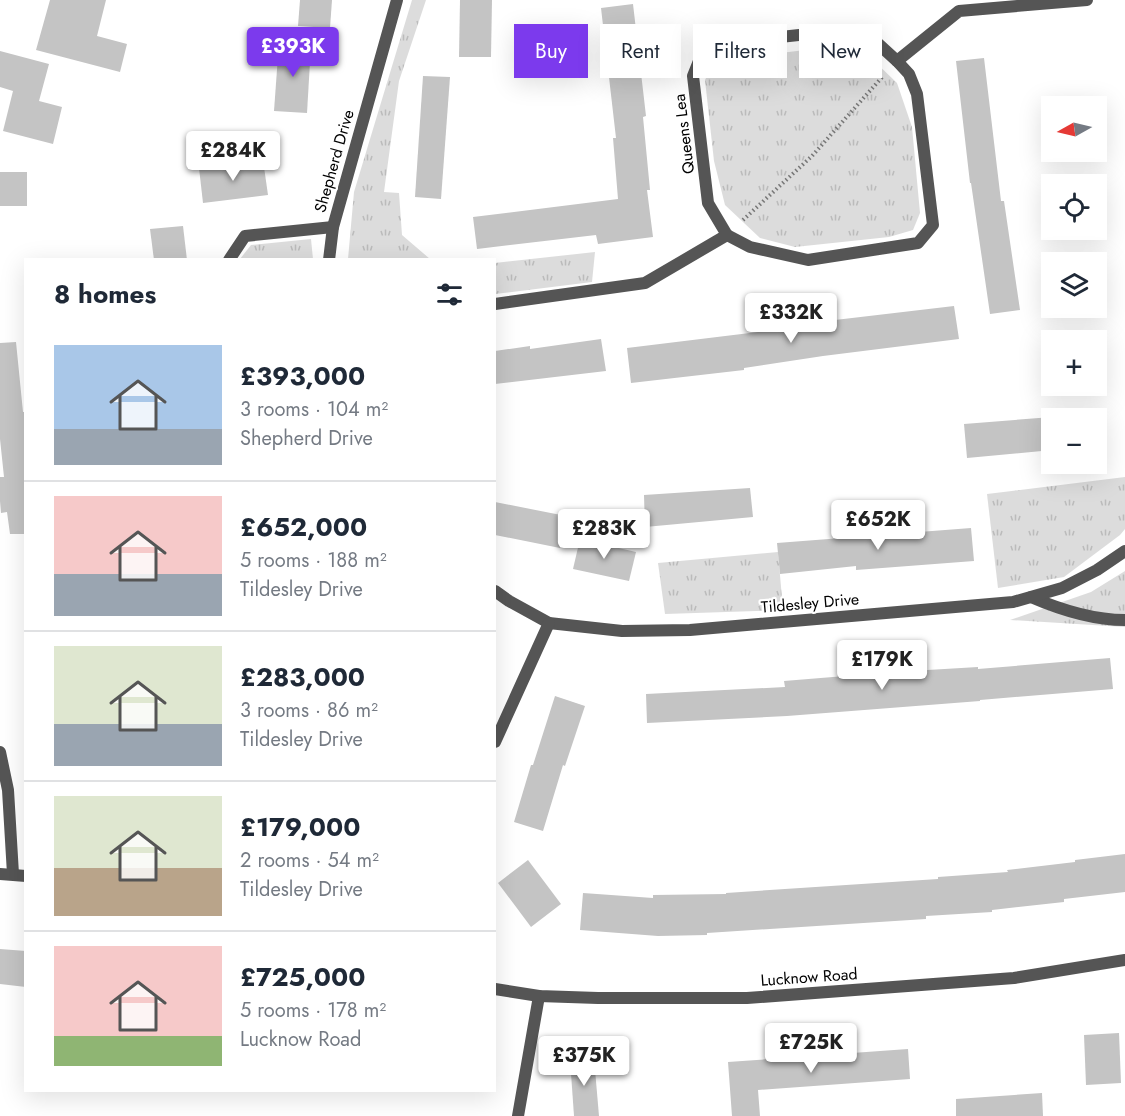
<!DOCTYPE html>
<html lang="en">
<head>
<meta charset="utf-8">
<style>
  body { margin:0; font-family:Jost,sans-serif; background:#f2f2f3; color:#1f2937; height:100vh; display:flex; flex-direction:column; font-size:22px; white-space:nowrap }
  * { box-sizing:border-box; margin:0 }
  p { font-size:20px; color:#747a83 }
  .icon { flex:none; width:33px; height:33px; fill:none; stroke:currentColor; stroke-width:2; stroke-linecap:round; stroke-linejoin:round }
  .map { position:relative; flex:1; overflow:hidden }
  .panel { position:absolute; left:24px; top:258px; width:472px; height:834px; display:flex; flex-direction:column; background:#fff; border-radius:0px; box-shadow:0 6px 24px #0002 }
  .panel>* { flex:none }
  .guide { position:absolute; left:514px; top:24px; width:520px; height:54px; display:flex; gap:12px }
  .needle { width:39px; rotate:262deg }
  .controls { position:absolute; left:1041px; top:96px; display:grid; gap:12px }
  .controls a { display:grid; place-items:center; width:66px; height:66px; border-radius:0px; background:#fff; box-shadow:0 6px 24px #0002; font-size:30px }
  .price { position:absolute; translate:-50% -51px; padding:0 14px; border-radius:6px; background:#fff; color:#222; font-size:20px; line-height:39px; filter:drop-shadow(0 2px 3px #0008) }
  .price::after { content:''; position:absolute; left:50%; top:36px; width:18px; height:14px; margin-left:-9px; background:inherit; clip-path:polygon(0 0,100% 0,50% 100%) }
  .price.current { background:#7c3aed; color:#fff }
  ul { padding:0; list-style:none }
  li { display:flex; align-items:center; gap:18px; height:150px; padding:0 30px }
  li+li { border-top:2px solid #e0e1e3 }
  li span { display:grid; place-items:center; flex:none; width:168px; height:120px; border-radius:0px; color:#555 }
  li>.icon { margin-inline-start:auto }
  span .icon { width:72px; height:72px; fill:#fffc; stroke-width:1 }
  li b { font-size:26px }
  h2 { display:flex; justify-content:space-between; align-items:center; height:72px; padding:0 30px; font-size:26px }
  .chip { padding:0 21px; border-radius:0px; background:#fff; box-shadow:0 6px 24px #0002; font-size:21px; line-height:54px }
  .chip.current { background:#7c3aed; color:#fff }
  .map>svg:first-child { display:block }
  .grass { fill:url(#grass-tufts) }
  .building { fill:#c4c4c4 }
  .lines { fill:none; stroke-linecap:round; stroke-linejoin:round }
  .path { stroke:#777; stroke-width:4; stroke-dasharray:1.5 3; stroke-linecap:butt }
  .service { stroke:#555; stroke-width:12 }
  .minor { stroke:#555; stroke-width:12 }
  .tertiary { stroke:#555; stroke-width:12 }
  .labels { text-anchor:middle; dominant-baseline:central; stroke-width:4.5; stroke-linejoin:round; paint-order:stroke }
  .street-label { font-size:16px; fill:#000; stroke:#fff }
</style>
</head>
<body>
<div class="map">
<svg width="1125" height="1116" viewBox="0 0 1125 1116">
  <defs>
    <pattern id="grass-tufts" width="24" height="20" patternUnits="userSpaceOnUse" patternTransform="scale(1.5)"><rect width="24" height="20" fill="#dcdcdc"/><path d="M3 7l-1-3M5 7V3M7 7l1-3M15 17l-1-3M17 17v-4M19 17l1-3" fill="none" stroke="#bbb"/></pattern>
  </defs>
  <rect width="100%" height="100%" fill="#fff"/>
  <!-- grass -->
  <g class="grass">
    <polygon points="412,0 426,0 399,81 384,192 399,193 402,235 430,259 348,259 354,192"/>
    <polygon points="838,46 870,57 897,83 912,127 920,213 913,230 889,237 795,247 760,238 725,205 714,161 705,80 715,61"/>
    <polygon points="311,239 313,259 240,259 251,245"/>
    <polygon points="595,252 592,282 495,294 495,263"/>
    <polygon points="1125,477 1125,529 1120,535 1064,577 998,588 987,494"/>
    <polygon points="778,552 783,610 665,614 658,563"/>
    <polygon points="1125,571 1125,627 1010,620 1091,592"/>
  </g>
  <!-- building -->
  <g class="building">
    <polygon points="50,0 106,0 97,36 127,44 120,72 36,50"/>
    <polygon points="300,0 332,0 330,28 298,26"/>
    <polygon points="460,0 492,0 491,57 459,57"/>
    <polygon points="633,4 646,116 643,117 650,190 647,190 653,237 598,244 596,235 477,249 473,217 618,199 613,138 616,138 601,8"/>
    <polygon points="279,42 311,45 307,113 274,111"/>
    <polygon points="0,51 49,64 39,101 62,107 53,144 3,131 13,91 0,87"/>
    <polygon points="984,58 1001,201 1004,201 1020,310 990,314 971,183 970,183 956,61"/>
    <polygon points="423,76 450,77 441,199 415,197"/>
    <polygon points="263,160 268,195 203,203 199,168"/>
    <rect x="0" y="172" width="27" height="34"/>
    <polygon points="183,226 187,260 154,260 150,229"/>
    <polygon points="954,306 959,339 823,356 744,368 744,370 631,383 627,348 758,332 758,331 818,322"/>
    <polygon points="601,339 606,371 495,384 495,351 530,346 530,349"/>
    <polygon points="16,342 23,412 26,412 26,534 10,534 7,512 1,513 0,501 0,477 4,477 0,439 0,343"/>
    <polygon points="1052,417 1052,450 967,458 964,424"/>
    <polygon points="750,488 753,517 645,527 644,495"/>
    <polygon points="495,502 566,516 560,548 495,535"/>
    <polygon points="971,528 974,561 856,570 856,566 780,574 777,543"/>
    <polygon points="580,539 636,552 629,581 573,569"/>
    <polygon points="1110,658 1113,689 980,700 980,701 787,716 647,723 646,694 785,687 784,681 894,672 978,667 978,669"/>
    <polygon points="555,696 585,706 565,766 563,765 543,831 514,822 531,765 533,765"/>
    <polygon points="1125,854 1125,892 1064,899 1064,902 992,910 992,912 926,916 926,919 707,933 707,935 658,936 580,930 583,893 653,898 653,895 726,894 726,893 938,879 938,877 1008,872 1007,870 1075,862 1075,860"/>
    <polygon points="528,860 561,904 531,927 498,883"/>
    <polygon points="0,949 26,951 26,987 0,984"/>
    <polygon points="1119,1033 1121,1083 1086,1085 1084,1035"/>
    <polygon points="908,1049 910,1079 758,1090 760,1116 732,1116 728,1062"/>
    <polygon points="594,1058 599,1116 574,1116 570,1059"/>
    <polygon points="1042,1093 1043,1116 956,1116 956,1099"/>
  </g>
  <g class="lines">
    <!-- path -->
    <polyline class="path" points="743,220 812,156 884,75"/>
    <!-- service -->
    <path class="service" d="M1031,597C1061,610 1092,620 1125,620"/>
    <!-- minor -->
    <g class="minor">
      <polyline points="727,235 750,247 808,260 918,243 933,225 917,94 909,74 897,61"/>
      <polyline points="229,260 245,236 333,227"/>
      <polyline points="329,260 333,227 397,0"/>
      <polyline points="495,304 645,283 727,235 708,203 693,76 699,61 708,49 726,43 845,30 874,40 897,61 959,11 1087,0"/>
      <polyline points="495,591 509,601 549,623 622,631 690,630 1013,602 1062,588 1097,570 1125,551"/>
      <polyline points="495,742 549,623"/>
      <polyline points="0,752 8,790 13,874"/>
      <polyline points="518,1116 539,996"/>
    </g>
    <!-- tertiary -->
    <g class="tertiary">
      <polyline points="0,874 26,876"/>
      <polyline points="495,989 539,996 598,998 747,998 1014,978 1125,960"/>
    </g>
  </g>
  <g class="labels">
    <!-- street labels -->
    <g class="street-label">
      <text transform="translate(684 134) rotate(-97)">Queens Lea</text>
      <text transform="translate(334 161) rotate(-74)">Shepherd Drive</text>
      <text transform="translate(810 603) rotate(-5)">Tildesley Drive</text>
      <text transform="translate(809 977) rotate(-4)">Lucknow Road</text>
    </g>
  </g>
</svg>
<div class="controls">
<a><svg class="needle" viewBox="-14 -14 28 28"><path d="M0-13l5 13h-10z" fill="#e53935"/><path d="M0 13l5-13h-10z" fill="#747a83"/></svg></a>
<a><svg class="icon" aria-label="locate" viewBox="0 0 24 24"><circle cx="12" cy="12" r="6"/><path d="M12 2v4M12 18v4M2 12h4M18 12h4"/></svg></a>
<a><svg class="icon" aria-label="layers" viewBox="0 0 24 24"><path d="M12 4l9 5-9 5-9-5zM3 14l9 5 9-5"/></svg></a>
<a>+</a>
<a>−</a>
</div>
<b class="price current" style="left:293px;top:78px">£393K</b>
<b class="price" style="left:233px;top:182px">£284K</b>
<b class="price" style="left:791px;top:344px">£332K</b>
<b class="price" style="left:878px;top:551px">£652K</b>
<b class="price" style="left:604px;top:560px">£283K</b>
<b class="price" style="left:882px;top:691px">£179K</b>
<b class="price" style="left:811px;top:1074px">£725K</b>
<b class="price" style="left:584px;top:1087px">£375K</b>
<div class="guide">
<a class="chip current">Buy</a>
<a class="chip">Rent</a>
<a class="chip">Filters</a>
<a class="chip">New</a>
</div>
<section class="panel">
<h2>8 homes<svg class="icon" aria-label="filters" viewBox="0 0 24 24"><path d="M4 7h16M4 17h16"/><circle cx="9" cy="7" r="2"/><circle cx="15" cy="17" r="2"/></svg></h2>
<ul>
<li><span style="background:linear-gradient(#a9c7e8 70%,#9aa5b1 0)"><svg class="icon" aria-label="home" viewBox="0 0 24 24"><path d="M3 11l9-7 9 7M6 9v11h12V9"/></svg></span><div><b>£393,000</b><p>3 rooms · 104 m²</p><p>Shepherd Drive</p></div></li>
<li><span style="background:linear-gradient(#f6c9c9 65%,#9aa5b1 0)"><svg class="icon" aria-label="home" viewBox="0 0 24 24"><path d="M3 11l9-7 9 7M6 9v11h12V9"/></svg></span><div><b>£652,000</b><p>5 rooms · 188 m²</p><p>Tildesley Drive</p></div></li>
<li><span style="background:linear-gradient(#dfe7d0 65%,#9aa5b1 0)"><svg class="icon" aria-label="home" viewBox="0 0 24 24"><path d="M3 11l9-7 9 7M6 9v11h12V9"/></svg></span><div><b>£283,000</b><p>3 rooms · 86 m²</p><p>Tildesley Drive</p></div></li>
<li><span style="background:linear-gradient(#dfe7d0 60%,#b9a48a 0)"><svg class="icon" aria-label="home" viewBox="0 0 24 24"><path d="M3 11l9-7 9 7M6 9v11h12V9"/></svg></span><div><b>£179,000</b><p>2 rooms · 54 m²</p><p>Tildesley Drive</p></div></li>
<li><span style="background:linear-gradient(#f6c9c9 75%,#8fb573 0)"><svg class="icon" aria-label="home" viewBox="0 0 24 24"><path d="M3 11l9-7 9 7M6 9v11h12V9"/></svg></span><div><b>£725,000</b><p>5 rooms · 178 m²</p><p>Lucknow Road</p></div></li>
</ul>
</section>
</div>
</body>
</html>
